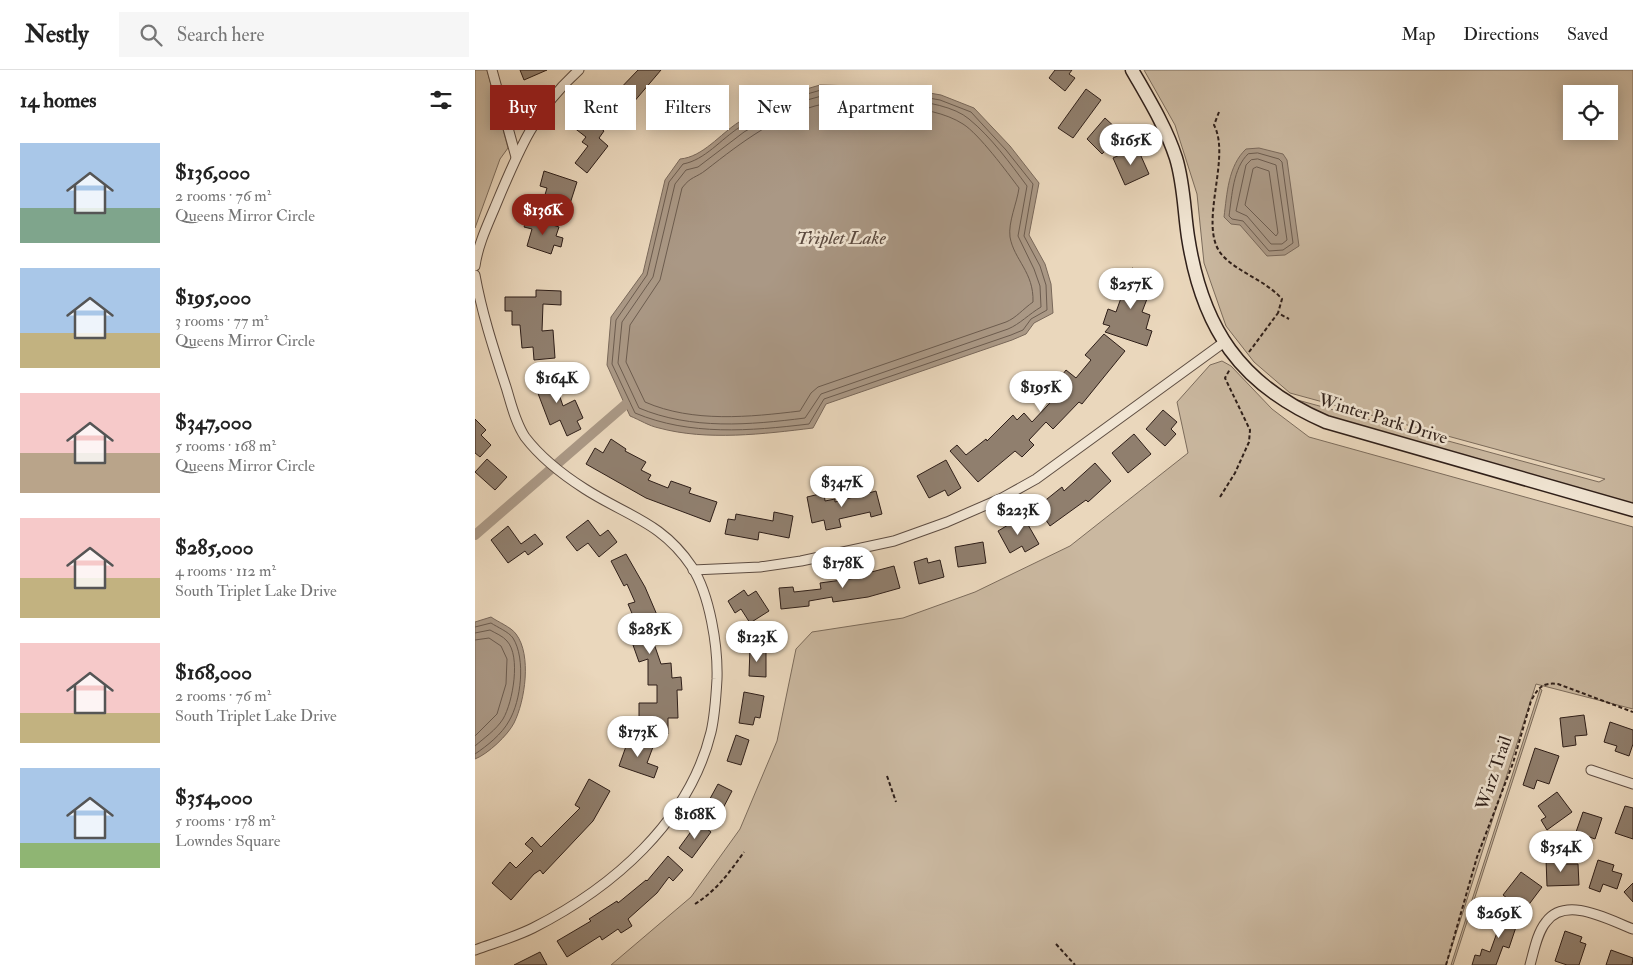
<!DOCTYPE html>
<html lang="en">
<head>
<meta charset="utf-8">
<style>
  body { margin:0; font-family:"IM FELL Double Pica",serif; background:#f6f6f6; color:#222; height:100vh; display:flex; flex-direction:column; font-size:19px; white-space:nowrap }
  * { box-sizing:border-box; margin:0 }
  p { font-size:16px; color:#767676 }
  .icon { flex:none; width:28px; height:28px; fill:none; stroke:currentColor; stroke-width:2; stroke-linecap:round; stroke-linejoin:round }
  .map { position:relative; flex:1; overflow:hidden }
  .panel { display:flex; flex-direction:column; background:#fff; width:475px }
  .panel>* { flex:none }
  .top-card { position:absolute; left:15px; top:15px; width:475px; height:45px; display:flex; gap:10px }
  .buttons { position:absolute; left:1088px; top:15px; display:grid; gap:10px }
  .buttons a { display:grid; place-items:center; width:55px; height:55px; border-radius:0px; background:#fff; box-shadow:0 2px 12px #0003; font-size:25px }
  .price { position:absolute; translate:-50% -42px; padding:0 11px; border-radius:18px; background:#fff; color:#222; font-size:16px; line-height:32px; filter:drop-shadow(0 1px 2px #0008) }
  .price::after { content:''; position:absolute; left:50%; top:30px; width:15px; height:11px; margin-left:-8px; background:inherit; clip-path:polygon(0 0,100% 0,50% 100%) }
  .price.selected { background:#8f2418; color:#fff }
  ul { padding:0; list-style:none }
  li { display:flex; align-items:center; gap:15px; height:125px; padding:0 20px }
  li span { display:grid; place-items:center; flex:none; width:140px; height:100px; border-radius:0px; color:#555 }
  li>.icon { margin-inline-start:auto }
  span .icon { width:60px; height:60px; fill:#fffc; stroke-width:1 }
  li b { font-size:21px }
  h2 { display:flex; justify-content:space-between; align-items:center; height:60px; padding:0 20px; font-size:21px }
  .chip { padding:0 18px; border-radius:0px; background:#fff; box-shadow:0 2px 12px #0003; font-size:18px; line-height:45px }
  .chip.selected { background:#8f2418; color:#fff }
  header { display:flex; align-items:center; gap:30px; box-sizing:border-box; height:70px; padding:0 25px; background:#fff; border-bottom:1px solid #e0e0e0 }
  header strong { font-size:24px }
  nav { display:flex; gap:28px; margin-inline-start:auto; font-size:18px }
  .search { width:350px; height:45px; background:#f6f6f6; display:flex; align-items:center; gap:12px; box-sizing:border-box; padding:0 18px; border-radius:0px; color:#767676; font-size:19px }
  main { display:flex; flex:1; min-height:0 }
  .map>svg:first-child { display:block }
  .green { fill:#cab8a0; stroke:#7c6c5c; fill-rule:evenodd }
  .water { fill:#aa9885; stroke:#79685a }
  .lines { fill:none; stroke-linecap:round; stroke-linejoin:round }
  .shore { stroke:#6c5c4f; stroke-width:1 }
  .canal { stroke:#aa9885; stroke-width:10 }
  .building { fill:#907f6e; stroke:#2f1f19 }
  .street-casing { stroke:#5e4d42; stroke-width:11 }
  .secondary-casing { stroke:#2f1f19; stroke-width:15 }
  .path { stroke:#2f1f19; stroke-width:2; stroke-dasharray:4 2.5; stroke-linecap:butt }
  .street { stroke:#f1e5d3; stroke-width:9 }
  .secondary { stroke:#f1e5d3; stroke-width:12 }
  .labels { text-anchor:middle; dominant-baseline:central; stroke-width:5; stroke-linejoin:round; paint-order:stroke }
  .street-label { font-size:18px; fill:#2f1f19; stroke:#f1e5d3 }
  .water-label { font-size:19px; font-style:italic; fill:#5a493f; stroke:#f1e5d3 }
</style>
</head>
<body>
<header>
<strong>Nestly</strong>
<div class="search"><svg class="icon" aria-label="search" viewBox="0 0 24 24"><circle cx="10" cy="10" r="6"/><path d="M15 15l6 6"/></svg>Search here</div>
<nav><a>Map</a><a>Directions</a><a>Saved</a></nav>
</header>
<main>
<section class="panel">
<h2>14 homes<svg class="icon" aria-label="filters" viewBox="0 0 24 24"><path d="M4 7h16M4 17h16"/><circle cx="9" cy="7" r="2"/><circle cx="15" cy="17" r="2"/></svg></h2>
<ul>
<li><span style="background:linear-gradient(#a9c7e8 65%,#7fa58c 0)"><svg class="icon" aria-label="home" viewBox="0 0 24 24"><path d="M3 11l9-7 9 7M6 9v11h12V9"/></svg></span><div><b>$136,000</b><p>2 rooms · 76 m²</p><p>Queens Mirror Circle</p></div></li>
<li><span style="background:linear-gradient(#a9c7e8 65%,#c2b280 0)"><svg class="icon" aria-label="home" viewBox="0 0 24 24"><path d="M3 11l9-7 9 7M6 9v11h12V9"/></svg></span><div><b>$195,000</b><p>3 rooms · 77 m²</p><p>Queens Mirror Circle</p></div></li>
<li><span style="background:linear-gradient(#f6c9c9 60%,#b9a48a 0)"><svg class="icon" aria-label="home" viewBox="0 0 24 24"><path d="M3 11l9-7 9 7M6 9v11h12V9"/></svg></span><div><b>$347,000</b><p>5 rooms · 168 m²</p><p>Queens Mirror Circle</p></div></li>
<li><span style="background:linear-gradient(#f6c9c9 60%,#c2b280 0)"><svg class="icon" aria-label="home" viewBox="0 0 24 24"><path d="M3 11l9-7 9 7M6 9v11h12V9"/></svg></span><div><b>$285,000</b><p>4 rooms · 112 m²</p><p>South Triplet Lake Drive</p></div></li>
<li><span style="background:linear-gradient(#f6c9c9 70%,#c2b280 0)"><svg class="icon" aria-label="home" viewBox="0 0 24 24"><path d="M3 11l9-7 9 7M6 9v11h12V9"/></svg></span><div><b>$168,000</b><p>2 rooms · 76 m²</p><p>South Triplet Lake Drive</p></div></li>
<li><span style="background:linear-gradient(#a9c7e8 75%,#8fb573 0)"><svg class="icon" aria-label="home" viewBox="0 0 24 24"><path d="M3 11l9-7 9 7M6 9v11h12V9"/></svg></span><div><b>$354,000</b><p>5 rooms · 178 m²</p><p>Lowndes Square</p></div></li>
</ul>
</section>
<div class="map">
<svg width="1158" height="895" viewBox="0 0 1158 895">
  <rect width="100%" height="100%" fill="#ead7bc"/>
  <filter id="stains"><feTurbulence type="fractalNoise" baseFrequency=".004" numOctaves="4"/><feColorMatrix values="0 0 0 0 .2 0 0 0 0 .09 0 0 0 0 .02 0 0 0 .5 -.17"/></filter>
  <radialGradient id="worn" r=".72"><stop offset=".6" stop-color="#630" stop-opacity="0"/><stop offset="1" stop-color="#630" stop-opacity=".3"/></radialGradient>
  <!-- green -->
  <g class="green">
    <polygon points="0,0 12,0 33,78 25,89 0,158"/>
    <path d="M669,0H1158V435L853,347L815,328L1124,412L1130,409L815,323L779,292L751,256L729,193L722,124L700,55ZM1096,24H1134V61H1096Z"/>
    <polygon points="747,291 756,296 797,339 834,367 1158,457 1158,639 1061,614 971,895 136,895 216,827 265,759 302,671 321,579 337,562 428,548 500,522 595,476 713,383 702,332 735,295"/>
    <polygon points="1065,619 1067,620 978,895 976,895"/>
  </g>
  <!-- water -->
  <g class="water">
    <path d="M345,15L420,17L466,25L499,38L535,76L564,113L554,165L570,194L576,214L578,243L559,253L551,264L537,270L351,334L338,358C289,364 232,371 184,358C174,356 165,350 155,346L132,295L136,247L168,203L190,110L205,89C228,87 245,64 264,52C292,34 313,24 345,15Z"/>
    <path d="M784,78L808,84L812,90L824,176L810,185L792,186L765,155L756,154L749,147C752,124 753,96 771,79Z"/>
    <path d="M16,547C23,552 36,557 41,564C57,585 50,631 39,653C33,665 13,684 0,689V552Z"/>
  </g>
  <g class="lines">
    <!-- shore -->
    <g class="shore">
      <path d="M346,20L420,22L465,30L496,42L531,80L558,114L549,166L565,196L571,215L572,240L556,249L548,260L536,265L349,329L334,354C275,361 215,366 160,343L137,294L141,250L172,205L194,112L208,94C230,90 246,69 265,57C292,39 316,28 346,20Z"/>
      <path d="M347,26C383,27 466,25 494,49C516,67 535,93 552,116L543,166L559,199L565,216L566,237C554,244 545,254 533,259L346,324L330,348C275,355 216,360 164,338L143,293L147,252L178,207L200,114L211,100L223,97L269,62L318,34Z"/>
      <path d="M348,34C388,35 454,32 488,54C504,64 532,102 544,118C542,133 533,152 535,167C539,190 559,202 558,232C548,239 541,248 531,252L343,317L336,323L325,341C275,347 218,353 170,332L151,292L155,255L185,210L207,118C216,106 221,108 231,100C267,72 303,44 348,34Z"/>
      <path d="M783,83L804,89L807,92L818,173L808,180L794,181L768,151L757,149L754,146C757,126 758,98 773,84Z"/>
      <polygon points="783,89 801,95 812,170 807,174 796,174 772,146 761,141 771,95 776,90"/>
      <polygon points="782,97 794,101 803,163 801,166 770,135 778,99"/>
      <path d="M0,557L16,553C22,557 34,562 38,568C51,589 46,631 34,651C27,664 12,676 0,684"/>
      <path d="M0,563L15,560C20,563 28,566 32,571C46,586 38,632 28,649C21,660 9,668 0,676"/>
      <polyline points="0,570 14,568 26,576 32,589 31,614 22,644 0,666"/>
    </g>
    <!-- canal -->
    <polyline class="canal" points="0,465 150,335"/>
  </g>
  <!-- building -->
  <g class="building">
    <polygon points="45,0 72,0 49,10"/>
    <polygon points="163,0 186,0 152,40 147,36 141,43 125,29 133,20 139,25"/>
    <polygon points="580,0 597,0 594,4 600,8 590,21 574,8"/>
    <polygon points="611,19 626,30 598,68 583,58"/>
    <polygon points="108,44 129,61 124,68 133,76 112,103 100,93 113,76 107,72 111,67 98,57"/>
    <polygon points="630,48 643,60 648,54 657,63 636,85 633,78 627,84 612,69"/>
    <polygon points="662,77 674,104 650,115 638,88"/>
    <polygon points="69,101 102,112 92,143 67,135 72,118 65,116"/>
    <polygon points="53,147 84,157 81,166 88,168 86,177 79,175 76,184 52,176 57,159 49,157"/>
    <polygon points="657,198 672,203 667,219 675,221 667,242 675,245 671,259 677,261 672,276 630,262 635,256 628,254 633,239 641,242 646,228 641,226 648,205 654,207"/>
    <polygon points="61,220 86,221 86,235 68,234 67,261 78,260 80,288 59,290 58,277 47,278 45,255 37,255 37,241 30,241 30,227 61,227"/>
    <polygon points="629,264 650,281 607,334 604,332 578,359 571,352 554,370 559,375 547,387 540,381 503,412 475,381 482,375 491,385 511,369 512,371 538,345 542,350 549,343 557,352 588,319 581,313 591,300 601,308 616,290 610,285"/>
    <polygon points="69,300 71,306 77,304 88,336 100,330 108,348 102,351 106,359 92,366 85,350 75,355 56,305"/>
    <polygon points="688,340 702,352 696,359 701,364 690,376 671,359"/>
    <polygon points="0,349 11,360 6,365 16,375 5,387 0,383"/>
    <polygon points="659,364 676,384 653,403 637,383"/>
    <polygon points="136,369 151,379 150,381 171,392 166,400 176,405 173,410 193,418 196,411 216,418 214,423 242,432 235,452 171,428 111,394 120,378 128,383"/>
    <polygon points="12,389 32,407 20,420 0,402"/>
    <polygon points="471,390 486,418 473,426 470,420 454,428 442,406"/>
    <polygon points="620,393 636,411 613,432 611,430 575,456 562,437 587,417 589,421"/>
    <polygon points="401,421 407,444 396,447 395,442 364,449 366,457 351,460 349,450 337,453 332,427 349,423 350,431 360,429 360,432"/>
    <polygon points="299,442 318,446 314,468 284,462 283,470 250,464 253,449 260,450 261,444 298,451"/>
    <polygon points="548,446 564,474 550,482 547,476 535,483 523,461"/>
    <polygon points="113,450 125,466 133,460 142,472 124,487 113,473 102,481 91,467"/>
    <polygon points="33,456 46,474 60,464 68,474 53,485 50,481 33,493 16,470"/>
    <polygon points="508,472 511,493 483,497 480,477"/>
    <polygon points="151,484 170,517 182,545 178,547 183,563 176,565 186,594 196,593 197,608 206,607 207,620 202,620 203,648 193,648 193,664 164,664 164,633 182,633 182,615 173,615 173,589 164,592 158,575 166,573 162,561 164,560 153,534 160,532 152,514 149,516 136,491"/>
    <polygon points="452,488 453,493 465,490 469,507 444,514 439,492"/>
    <polygon points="419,496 425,518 393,527 358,532 357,527 334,531 334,536 306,539 304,518 318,517 319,522 346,519 345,513 389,507 389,504"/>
    <polygon points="269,520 273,526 281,521 294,541 275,553 266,539 260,543 253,531"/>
    <polygon points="275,577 284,577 284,582 291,582 291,607 274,606"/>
    <polygon points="269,622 289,626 285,648 280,647 278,655 264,653"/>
    <polygon points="1109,645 1112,665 1100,666 1101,675 1088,677 1085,648"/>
    <polygon points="1135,652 1158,660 1158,674 1154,686 1140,681 1142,676 1129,672"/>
    <polygon points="261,665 274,670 266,695 252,691"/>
    <polygon points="154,668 178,677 172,693 183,697 179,708 144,696"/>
    <polygon points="1060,678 1084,686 1074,714 1062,710 1059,719 1048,715"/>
    <polygon points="114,709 135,721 118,751 68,804 65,800 59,804 36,830 17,813 35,792 41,798 58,781 50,774 57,767 66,777 105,738 100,735"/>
    <polygon points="243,714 257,721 245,744 231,736"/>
    <polygon points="1082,722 1097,742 1072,760 1066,750 1071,747 1063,736"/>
    <polygon points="1150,736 1158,738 1158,769 1140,763"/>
    <polygon points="1108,742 1127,748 1120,769 1101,762"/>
    <polygon points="223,752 236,762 217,788 204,778"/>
    <polygon points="193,786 208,800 198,811 194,807 182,823 153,849 157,856 146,863 143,859 127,870 125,866 92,887 82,871 116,851 114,849 142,831 143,833 171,810 172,811"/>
    <polygon points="1086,788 1086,794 1103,794 1104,815 1072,816 1071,789"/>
    <polygon points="1123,790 1139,795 1137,801 1147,804 1142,819 1128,814 1125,822 1114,818"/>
    <polygon points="1046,802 1067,817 1049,841 1028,825"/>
    <polygon points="1158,813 1158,832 1149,822"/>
    <polygon points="1022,841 1044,848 1034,878 1028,876 1021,895 997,895 1000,885 1005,886 1007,879 1015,882 1024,857 1017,855"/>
    <polygon points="1090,861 1107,867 1105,872 1111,874 1104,895 1092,895 1080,891"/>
    <polygon points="1136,880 1158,888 1157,895 1131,895"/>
    <polygon points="65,882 72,895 39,895"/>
  </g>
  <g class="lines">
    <defs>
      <g id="street">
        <polyline points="17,0 41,87"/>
        <path d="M0,196C3,175 12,156 20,137C42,84 60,39 104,0"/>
        <path d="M0,205C7,244 19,280 31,317C36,333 40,352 50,367C66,388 88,405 110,419C152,446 187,452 217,497C235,525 243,577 242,609C241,627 240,645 236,662C214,752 137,818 58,858C40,867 19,873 0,880"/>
        <polyline points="218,500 285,497 326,491 419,471 472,452 527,428 561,409 748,273"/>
        <polyline points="1116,700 1158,714"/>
        <path d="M1055,895C1059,881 1062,863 1071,852C1091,825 1134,850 1158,859"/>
      </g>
      <path id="secondary" d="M657,0C673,28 691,57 701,88C709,114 709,141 713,167C727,258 765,315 851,352L1158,440"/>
    </defs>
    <!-- street casing -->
    <use href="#street" class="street-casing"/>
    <!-- secondary casing -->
    <use href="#secondary" class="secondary-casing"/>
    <!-- path -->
    <g class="path">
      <path d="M744,42L739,55C757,89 721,158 748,186C764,203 790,210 807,229L803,243"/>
      <polyline points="774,282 803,243 814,249"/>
      <polyline points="745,427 760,403 774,372 775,360 750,308 755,299"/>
      <polyline points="412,706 421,732"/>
      <path d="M220,834C242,820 254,803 269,782"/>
      <polyline points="581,874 600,895"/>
      <path d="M971,895L1002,787L1038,693L1056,631C1063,618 1067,612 1083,614L1158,642"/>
    </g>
    <!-- street -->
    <use href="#street" class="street"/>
    <!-- secondary -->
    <use href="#secondary" class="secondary"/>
  </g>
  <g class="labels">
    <!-- street labels -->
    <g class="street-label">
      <text transform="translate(908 349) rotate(17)">Winter Park Drive</text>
      <text transform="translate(1019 703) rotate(-71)">Wirz Trail</text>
    </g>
    <!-- water labels -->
    <g class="water-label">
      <text x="366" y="168">Triplet Lake</text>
    </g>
  </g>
  <rect width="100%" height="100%" filter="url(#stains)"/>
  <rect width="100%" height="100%" fill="url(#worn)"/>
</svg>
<div class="buttons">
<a><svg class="icon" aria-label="locate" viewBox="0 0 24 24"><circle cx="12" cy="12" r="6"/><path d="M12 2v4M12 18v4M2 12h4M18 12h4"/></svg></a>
</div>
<b class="price" style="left:656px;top:96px">$165K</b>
<b class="price selected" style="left:68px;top:166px">$136K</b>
<b class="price" style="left:656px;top:240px">$257K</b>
<b class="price" style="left:82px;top:334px">$164K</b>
<b class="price" style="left:566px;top:343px">$195K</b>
<b class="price" style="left:367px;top:438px">$347K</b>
<b class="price" style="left:543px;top:466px">$223K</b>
<b class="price" style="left:368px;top:519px">$178K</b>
<b class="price" style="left:175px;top:585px">$285K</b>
<b class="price" style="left:282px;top:593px">$123K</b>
<b class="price" style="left:163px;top:688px">$173K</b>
<b class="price" style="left:220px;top:770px">$168K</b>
<b class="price" style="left:1086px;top:803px">$354K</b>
<b class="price" style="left:1024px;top:869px">$269K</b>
<div class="top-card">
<a class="chip selected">Buy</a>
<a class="chip">Rent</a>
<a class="chip">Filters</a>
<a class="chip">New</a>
<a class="chip">Apartment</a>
</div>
</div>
</main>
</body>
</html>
